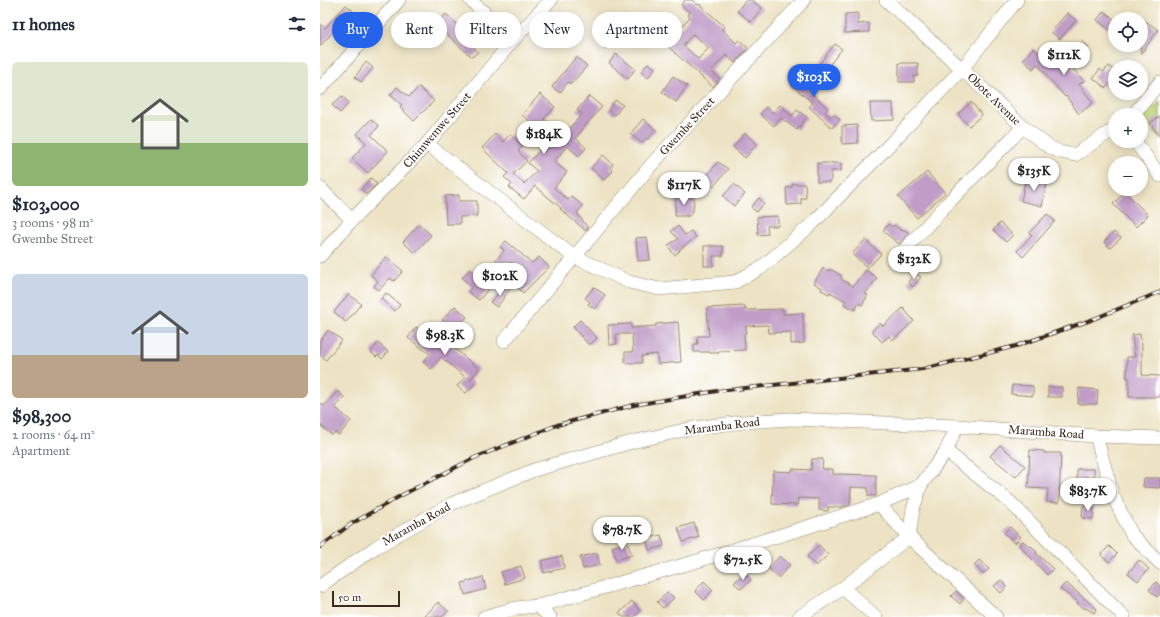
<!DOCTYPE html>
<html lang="en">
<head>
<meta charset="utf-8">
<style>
  body { margin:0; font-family:"IM FELL Great Primer",serif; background:#f2f2f3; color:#1f2937; height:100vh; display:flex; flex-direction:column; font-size:15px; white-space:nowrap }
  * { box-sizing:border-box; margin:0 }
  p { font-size:13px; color:#747a83 }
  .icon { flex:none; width:22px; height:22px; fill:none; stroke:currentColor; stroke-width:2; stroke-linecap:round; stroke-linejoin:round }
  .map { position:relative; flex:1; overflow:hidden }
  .side { display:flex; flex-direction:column; background:#fff; width:320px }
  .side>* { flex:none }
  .guide { position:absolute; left:12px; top:12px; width:380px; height:36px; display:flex; gap:8px }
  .buttons { position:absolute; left:788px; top:12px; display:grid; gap:8px }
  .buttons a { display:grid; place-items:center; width:40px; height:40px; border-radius:50%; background:#fff; box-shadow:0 2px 10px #0003; font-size:20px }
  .scale { position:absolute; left:12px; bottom:10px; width:68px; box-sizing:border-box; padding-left:4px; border:2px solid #3b2a1e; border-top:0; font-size:11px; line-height:14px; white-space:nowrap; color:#3b2a1e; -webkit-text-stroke:3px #fff; paint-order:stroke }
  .price { position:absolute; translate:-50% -34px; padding:0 9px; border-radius:14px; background:#fff; color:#222; font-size:13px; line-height:26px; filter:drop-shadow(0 1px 2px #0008) }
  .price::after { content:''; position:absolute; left:50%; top:24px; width:12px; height:9px; margin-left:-6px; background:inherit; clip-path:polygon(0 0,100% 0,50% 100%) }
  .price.active { background:#2563eb; color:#fff }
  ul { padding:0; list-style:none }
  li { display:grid; align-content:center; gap:8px; height:212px; padding:0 12px }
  li span { display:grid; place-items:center; height:124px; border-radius:6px; color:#555 }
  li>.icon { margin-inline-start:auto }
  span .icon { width:72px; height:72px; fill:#fffc; stroke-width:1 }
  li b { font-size:17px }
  h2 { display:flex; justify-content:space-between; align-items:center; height:48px; padding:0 12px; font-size:17px }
  .tag { padding:0 14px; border-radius:18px; background:#fff; box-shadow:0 2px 10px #0003; font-size:14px; line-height:36px }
  .tag.active { background:#2563eb; color:#fff }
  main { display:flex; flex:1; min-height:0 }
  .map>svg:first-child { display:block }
  .green { fill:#bcd275; stroke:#7c7e4a }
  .building { fill:#c09cc7; fill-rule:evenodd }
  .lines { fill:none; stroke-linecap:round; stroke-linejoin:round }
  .minor-casing { stroke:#948671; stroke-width:14 }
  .minor { stroke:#fff; stroke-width:13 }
  .rail-casing { stroke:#3b2a1e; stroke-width:4 }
  .rail { stroke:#fff; stroke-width:2.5; stroke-dasharray:8; stroke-linecap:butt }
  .labels { text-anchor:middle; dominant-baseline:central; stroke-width:4; stroke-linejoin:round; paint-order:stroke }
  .street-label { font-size:12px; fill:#3b2a1e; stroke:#fff }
</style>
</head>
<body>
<main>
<section class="side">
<h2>11 homes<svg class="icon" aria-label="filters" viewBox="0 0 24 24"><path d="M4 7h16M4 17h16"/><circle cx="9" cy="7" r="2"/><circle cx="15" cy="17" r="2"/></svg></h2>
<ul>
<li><span style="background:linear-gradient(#dfe7d0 65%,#8fb573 0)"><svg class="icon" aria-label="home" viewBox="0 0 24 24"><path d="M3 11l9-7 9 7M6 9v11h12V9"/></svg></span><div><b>$103,000</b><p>3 rooms · 98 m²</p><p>Gwembe Street</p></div></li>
<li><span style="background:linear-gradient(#c9d6e8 65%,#b9a48a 0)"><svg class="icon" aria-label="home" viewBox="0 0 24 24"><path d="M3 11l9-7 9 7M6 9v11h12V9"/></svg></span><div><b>$98,300</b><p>2 rooms · 64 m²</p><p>Apartment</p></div></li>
</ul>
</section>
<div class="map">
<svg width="840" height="617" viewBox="0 0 840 617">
  <rect width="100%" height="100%" fill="#fff"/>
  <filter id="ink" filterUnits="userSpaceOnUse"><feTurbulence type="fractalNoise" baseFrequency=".025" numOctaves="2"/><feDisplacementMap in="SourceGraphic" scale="8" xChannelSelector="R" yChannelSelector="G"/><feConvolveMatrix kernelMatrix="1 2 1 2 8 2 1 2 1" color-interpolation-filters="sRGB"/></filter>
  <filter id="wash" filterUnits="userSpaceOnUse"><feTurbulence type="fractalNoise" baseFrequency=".012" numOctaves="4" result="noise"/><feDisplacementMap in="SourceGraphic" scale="16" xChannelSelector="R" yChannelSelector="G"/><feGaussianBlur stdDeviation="0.9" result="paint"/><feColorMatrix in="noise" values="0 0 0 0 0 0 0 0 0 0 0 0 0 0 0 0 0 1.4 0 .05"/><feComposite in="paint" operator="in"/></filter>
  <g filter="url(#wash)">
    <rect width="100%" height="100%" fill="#ede3c4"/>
    <!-- green -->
    <polygon class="green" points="840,102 840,140 823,118"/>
    <g id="blocks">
      <!-- building -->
      <g class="building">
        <path d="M365,0H372L378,5L379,4L405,27L402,29L416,43L419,40L428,48L415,63L406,55L391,71L400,79L393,87L344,43L352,35L353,36L370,17L368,15L370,13L361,5ZM373,34L389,48L378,59L363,45Z"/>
        <polygon points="426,0 431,0 442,8 431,22 417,11"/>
        <polygon points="26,5 33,11 0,46 0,24 5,28"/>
        <polygon points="784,11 795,20 795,34 777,20"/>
        <polygon points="538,13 538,24 549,23 549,32 525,33 525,14"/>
        <polygon points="747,13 756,20 740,39 731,32"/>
        <polygon points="126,14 158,43 154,48 158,52 152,57 116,25"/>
        <polygon points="824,20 838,30 821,54 821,24"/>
        <polygon points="291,22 302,32 286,49 275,39"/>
        <polygon points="762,41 769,47 751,67 764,81 759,84 773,103 759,114 746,96 745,97 717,64 713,69 703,60 713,48 733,65 741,58 744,61"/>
        <polygon points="515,44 522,49 507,68 500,63"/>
        <polygon points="296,54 315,69 308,79 289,63"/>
        <polygon points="256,57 267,66 251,84 248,82 240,93 232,87"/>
        <polygon points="46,62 53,68 41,82 35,77"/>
        <polygon points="328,63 335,68 328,78 321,72"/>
        <polygon points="579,63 598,63 598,76 594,76 594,82 579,82"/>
        <polygon points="789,66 795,71 795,85 791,82 786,88 773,78 780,69 783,72"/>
        <polygon points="484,70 496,80 488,89 508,109 505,112 510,117 513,114 520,119 512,128 489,107 493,103 471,85"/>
        <polygon points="353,76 367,86 356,102 342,92"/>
        <polygon points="77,87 89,97 99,87 114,101 94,121 80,107 82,105 70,95"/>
        <polygon points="220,94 235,107 224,119 244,134 262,114 257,110 269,96 282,107 266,125 256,138 266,148 259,156 247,146 234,162 247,172 234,188 248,200 251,196 263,206 257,213 268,228 266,231 240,209 241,208 215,186 204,199 189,187 192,184 184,177 188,173 162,148 175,134 183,142 190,134 203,146 198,151 207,161 193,174 204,184 217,171 208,163 233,135 219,125 217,127 202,115"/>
        <polygon points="22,96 29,103 20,113 12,105"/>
        <polygon points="295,100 303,105 295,115 288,111"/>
        <polygon points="651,102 662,115 649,126 638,114"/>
        <polygon points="550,103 573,103 574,120 551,121"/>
        <polygon points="460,105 472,116 477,110 487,117 477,130 461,118 454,126 440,114 446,107 453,113"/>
        <polygon points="840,116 840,137 830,123"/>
        <polygon points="51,119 59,126 51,135 68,151 48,173 32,158 46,143 37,134"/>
        <polygon points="323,119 336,130 328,139 327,138 322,143 310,134"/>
        <polygon points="537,125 538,143 522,144 522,126"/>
        <polygon points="425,133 437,144 425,158 413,147"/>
        <polygon points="283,155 293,164 290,168 293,171 284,180 271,168"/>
        <polygon points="398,162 408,169 394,186 384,179"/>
        <polygon points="497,163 521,163 521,171 511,171 511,182 497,182"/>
        <polygon points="607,172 625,193 597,218 578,197"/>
        <polygon points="51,178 57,184 46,194 41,189"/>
        <polygon points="706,178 727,183 722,206 701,201"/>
        <polygon points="414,184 425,194 414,206 403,196"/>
        <polygon points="472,184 485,184 486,198 481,198 481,204 467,205 466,188 472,187"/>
        <polygon points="805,192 828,215 816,227 793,204"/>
        <polygon points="139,195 139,201 157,201 157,216 140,217 140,224 126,224 125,196"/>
        <polygon points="356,197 374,198 373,211 369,216 355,216"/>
        <polygon points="439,198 444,203 436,212 431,207"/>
        <polygon points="727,214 735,221 703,257 697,251 712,235 709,233"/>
        <polygon points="458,216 458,226 447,226 448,234 438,235 437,217"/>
        <polygon points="680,223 693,235 686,242 673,230"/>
        <polygon points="99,224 111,235 95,253 83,242"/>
        <polygon points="568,224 572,227 574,225 582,231 583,229 589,233 579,244 563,231"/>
        <polygon points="358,226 365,235 371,231 376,237 359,250 360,251 354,255 348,245 358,239 351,231"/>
        <polygon points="794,232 801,238 790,248 784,242"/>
        <polygon points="327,237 330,260 318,261 316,238"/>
        <polygon points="545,240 561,254 548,268 532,254"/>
        <polygon points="186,241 212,263 219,257 229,267 203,293 192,282 203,272 191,262 185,270 175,261 184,250 180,247"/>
        <polygon points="384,246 403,246 403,256 393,256 393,266 384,266"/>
        <polygon points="66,257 83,271 74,281 70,278 59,290 54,286 58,281 51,275"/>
        <polygon points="503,268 509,271 510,269 522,276 521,279 533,286 546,270 557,278 545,294 548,295 542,305 539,303 535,310 524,304 526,301 510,292 509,294 501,290 502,288 494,283"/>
        <polygon points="150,269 170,287 159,300 148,292 152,287 142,278"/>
        <polygon points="595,273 601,277 593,287 588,282"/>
        <polygon points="187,286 190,289 177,307 170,302"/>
        <polygon points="274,287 285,295 275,309 268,304 270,302 265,298"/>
        <polygon points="66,293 80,305 75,311 61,299"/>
        <polygon points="29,294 41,304 26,322 14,312"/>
        <polygon points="135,306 147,317 133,331 122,320"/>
        <polygon points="425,306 425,310 463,309 463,314 483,313 484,343 471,344 471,332 449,333 448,325 426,326 426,333 424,333 425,350 399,351 399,353 390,353 390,352 374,352 374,344 378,344 377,336 389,336 387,308"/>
        <polygon points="583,308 594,321 573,340 569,336 562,342 552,331 560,323 563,326"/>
        <polygon points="260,320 277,338 271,344 268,344 253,327"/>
        <polygon points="358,322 361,362 338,364 337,354 322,356 322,363 305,363 305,352 313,352 312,334 296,334 297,344 289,345 288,325 311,324 311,328 336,326 336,324"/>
        <polygon points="96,327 112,337 116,333 159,369 150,380 154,384 146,393 137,386 145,377 121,357 111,369 103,362 110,354 88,338"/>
        <polygon points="8,330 22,340 6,360 0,355 0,341"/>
        <polygon points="820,334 822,346 822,375 840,376 840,397 809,397 809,378 807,378 807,357 815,357 812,335"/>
        <polygon points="58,343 68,352 62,359 58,355 56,357 51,352"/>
        <polygon points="692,385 713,386 713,396 691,394"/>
        <rect x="728" y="387" width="14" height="10"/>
        <polygon points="759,388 778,390 777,404 758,404"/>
        <polygon points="18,391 24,397 15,407 31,421 19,435 15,432 12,435 0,425 0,403 4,406"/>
        <polygon points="680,445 705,466 696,477 670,456"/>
        <polygon points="710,450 724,451 724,453 741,453 739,503 727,502 728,489 708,488"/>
        <polygon points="492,459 503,459 502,469 513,469 513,474 556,475 556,496 548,496 548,488 531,487 530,505 522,507 508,507 508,511 499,510 499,499 478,498 477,505 452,504 453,471 472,472 472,469 491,470"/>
        <polygon points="757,469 774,469 774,478 765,477 765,483 757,483"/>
        <polygon points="824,478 840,478 840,488 823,487"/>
        <polygon points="763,506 774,507 773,519 762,518"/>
        <polygon points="374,523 379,537 363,542 358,528"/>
        <polygon points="690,527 701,537 695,543 684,533"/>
        <polygon points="341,535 344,546 329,550 326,539"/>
        <polygon points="703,541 710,547 711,546 717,552 716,553 733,569 727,575 699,545"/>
        <polygon points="307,542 312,555 296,560 292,547"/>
        <polygon points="499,545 508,555 496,566 487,557"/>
        <polygon points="789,546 797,554 789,562 781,555"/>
        <polygon points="277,553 280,565 263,569 260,557"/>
        <polygon points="242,556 244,568 224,573 221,561"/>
        <polygon points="460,556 470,565 458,578 448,568"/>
        <polygon points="659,560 669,569 663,574 654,565"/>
        <polygon points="819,560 829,569 818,581 808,573"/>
        <polygon points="201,566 205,578 185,584 181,572"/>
        <polygon points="424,573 431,580 421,589 414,583"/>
        <polygon points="163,577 166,589 145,595 142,583"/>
        <polygon points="681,580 687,587 681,593 674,586"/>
        <polygon points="384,581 393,590 384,600 375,591"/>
        <polygon points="836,582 840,586 840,594 837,597 829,590"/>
        <polygon points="746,583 777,609 774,613 766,608 765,609 757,603 758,602 740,589"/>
        <polygon points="636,591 644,599 640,604 631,596"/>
        <polygon points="348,592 354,598 343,608 337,602"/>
        <polygon points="312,601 320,611 314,617 303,617 299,613"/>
        <polygon points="118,602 128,611 122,617 104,617"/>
      </g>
    </g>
  </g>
  <g filter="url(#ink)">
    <use href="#blocks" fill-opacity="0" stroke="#948671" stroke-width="1"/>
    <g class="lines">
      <defs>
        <g id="minor">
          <polyline points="150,0 194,39"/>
          <polyline points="566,0 642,69 703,127 729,147 740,152 755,155 788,133 795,131"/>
          <polyline points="0,89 79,0"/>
          <polyline points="813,115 840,82"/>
          <polyline points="815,141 840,176"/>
          <polyline points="107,144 253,256 309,282 339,289 415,282 441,268 493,223 552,163 642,69 697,0"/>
          <polyline points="0,188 32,220"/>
          <polyline points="0,256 32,220 107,144 194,39 231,0"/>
          <polyline points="576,259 627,204 703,127"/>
          <polyline points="184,341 332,164 484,0"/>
          <polyline points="776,436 793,496 812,535 840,563"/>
          <polyline points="626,451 690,502 804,617"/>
          <polyline points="559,504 589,537 676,617"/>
          <polyline points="0,586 56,547 131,504 214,470 312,442 373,428 423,422 471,419 637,426 776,436 840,438"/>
          <polyline points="523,588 556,617"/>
          <polyline points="218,606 230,617"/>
          <polyline points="164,617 196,608 218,606 374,562 484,528 559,504 601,485"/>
          <polyline points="479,617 523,588 589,537 593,509 601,485 626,451 637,426"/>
        </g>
      </defs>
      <!-- minor casing -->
      <use href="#minor" class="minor-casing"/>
      <!-- minor -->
      <use href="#minor" class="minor"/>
      <defs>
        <polyline id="rail" points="0,547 31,524 82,495 154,458 237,425 314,405 397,391 603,369 696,346 771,320 840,292"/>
      </defs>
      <!-- rail casing -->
      <use href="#rail" class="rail-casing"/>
      <!-- rail -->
      <use href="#rail" class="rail"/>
    </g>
  </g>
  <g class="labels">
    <!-- street labels -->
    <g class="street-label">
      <text transform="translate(674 99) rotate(44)">Obote Avenue</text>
      <text transform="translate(367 126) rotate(-47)">Gwembe Street</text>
      <text transform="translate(117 130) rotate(-49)">Chimwemwe Street</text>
      <text transform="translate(402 426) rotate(-7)">Maramba Road</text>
      <text transform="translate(726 432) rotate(4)">Maramba Road</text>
      <text transform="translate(96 524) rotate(-29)">Maramba Road</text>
    </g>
  </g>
</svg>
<div class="buttons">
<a><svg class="icon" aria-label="locate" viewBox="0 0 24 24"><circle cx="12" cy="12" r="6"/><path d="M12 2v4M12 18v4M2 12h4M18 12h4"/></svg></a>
<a><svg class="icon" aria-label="layers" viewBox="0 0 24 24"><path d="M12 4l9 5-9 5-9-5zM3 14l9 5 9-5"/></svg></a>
<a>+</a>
<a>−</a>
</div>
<div class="scale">50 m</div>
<b class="price" style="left:744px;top:76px">$112K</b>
<b class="price active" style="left:494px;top:98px">$103K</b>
<b class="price" style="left:224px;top:155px">$184K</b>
<b class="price" style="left:714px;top:192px">$135K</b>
<b class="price" style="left:364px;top:206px">$117K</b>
<b class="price" style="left:594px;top:280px">$132K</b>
<b class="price" style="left:180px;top:297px">$102K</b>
<b class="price" style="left:125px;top:356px">$98.3K</b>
<b class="price" style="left:768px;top:512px">$83.7K</b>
<b class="price" style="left:302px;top:551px">$78.7K</b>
<b class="price" style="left:423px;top:581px">$72.5K</b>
<div class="guide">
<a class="tag active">Buy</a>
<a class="tag">Rent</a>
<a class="tag">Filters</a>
<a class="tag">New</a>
<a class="tag">Apartment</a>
</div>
</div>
</main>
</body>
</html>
